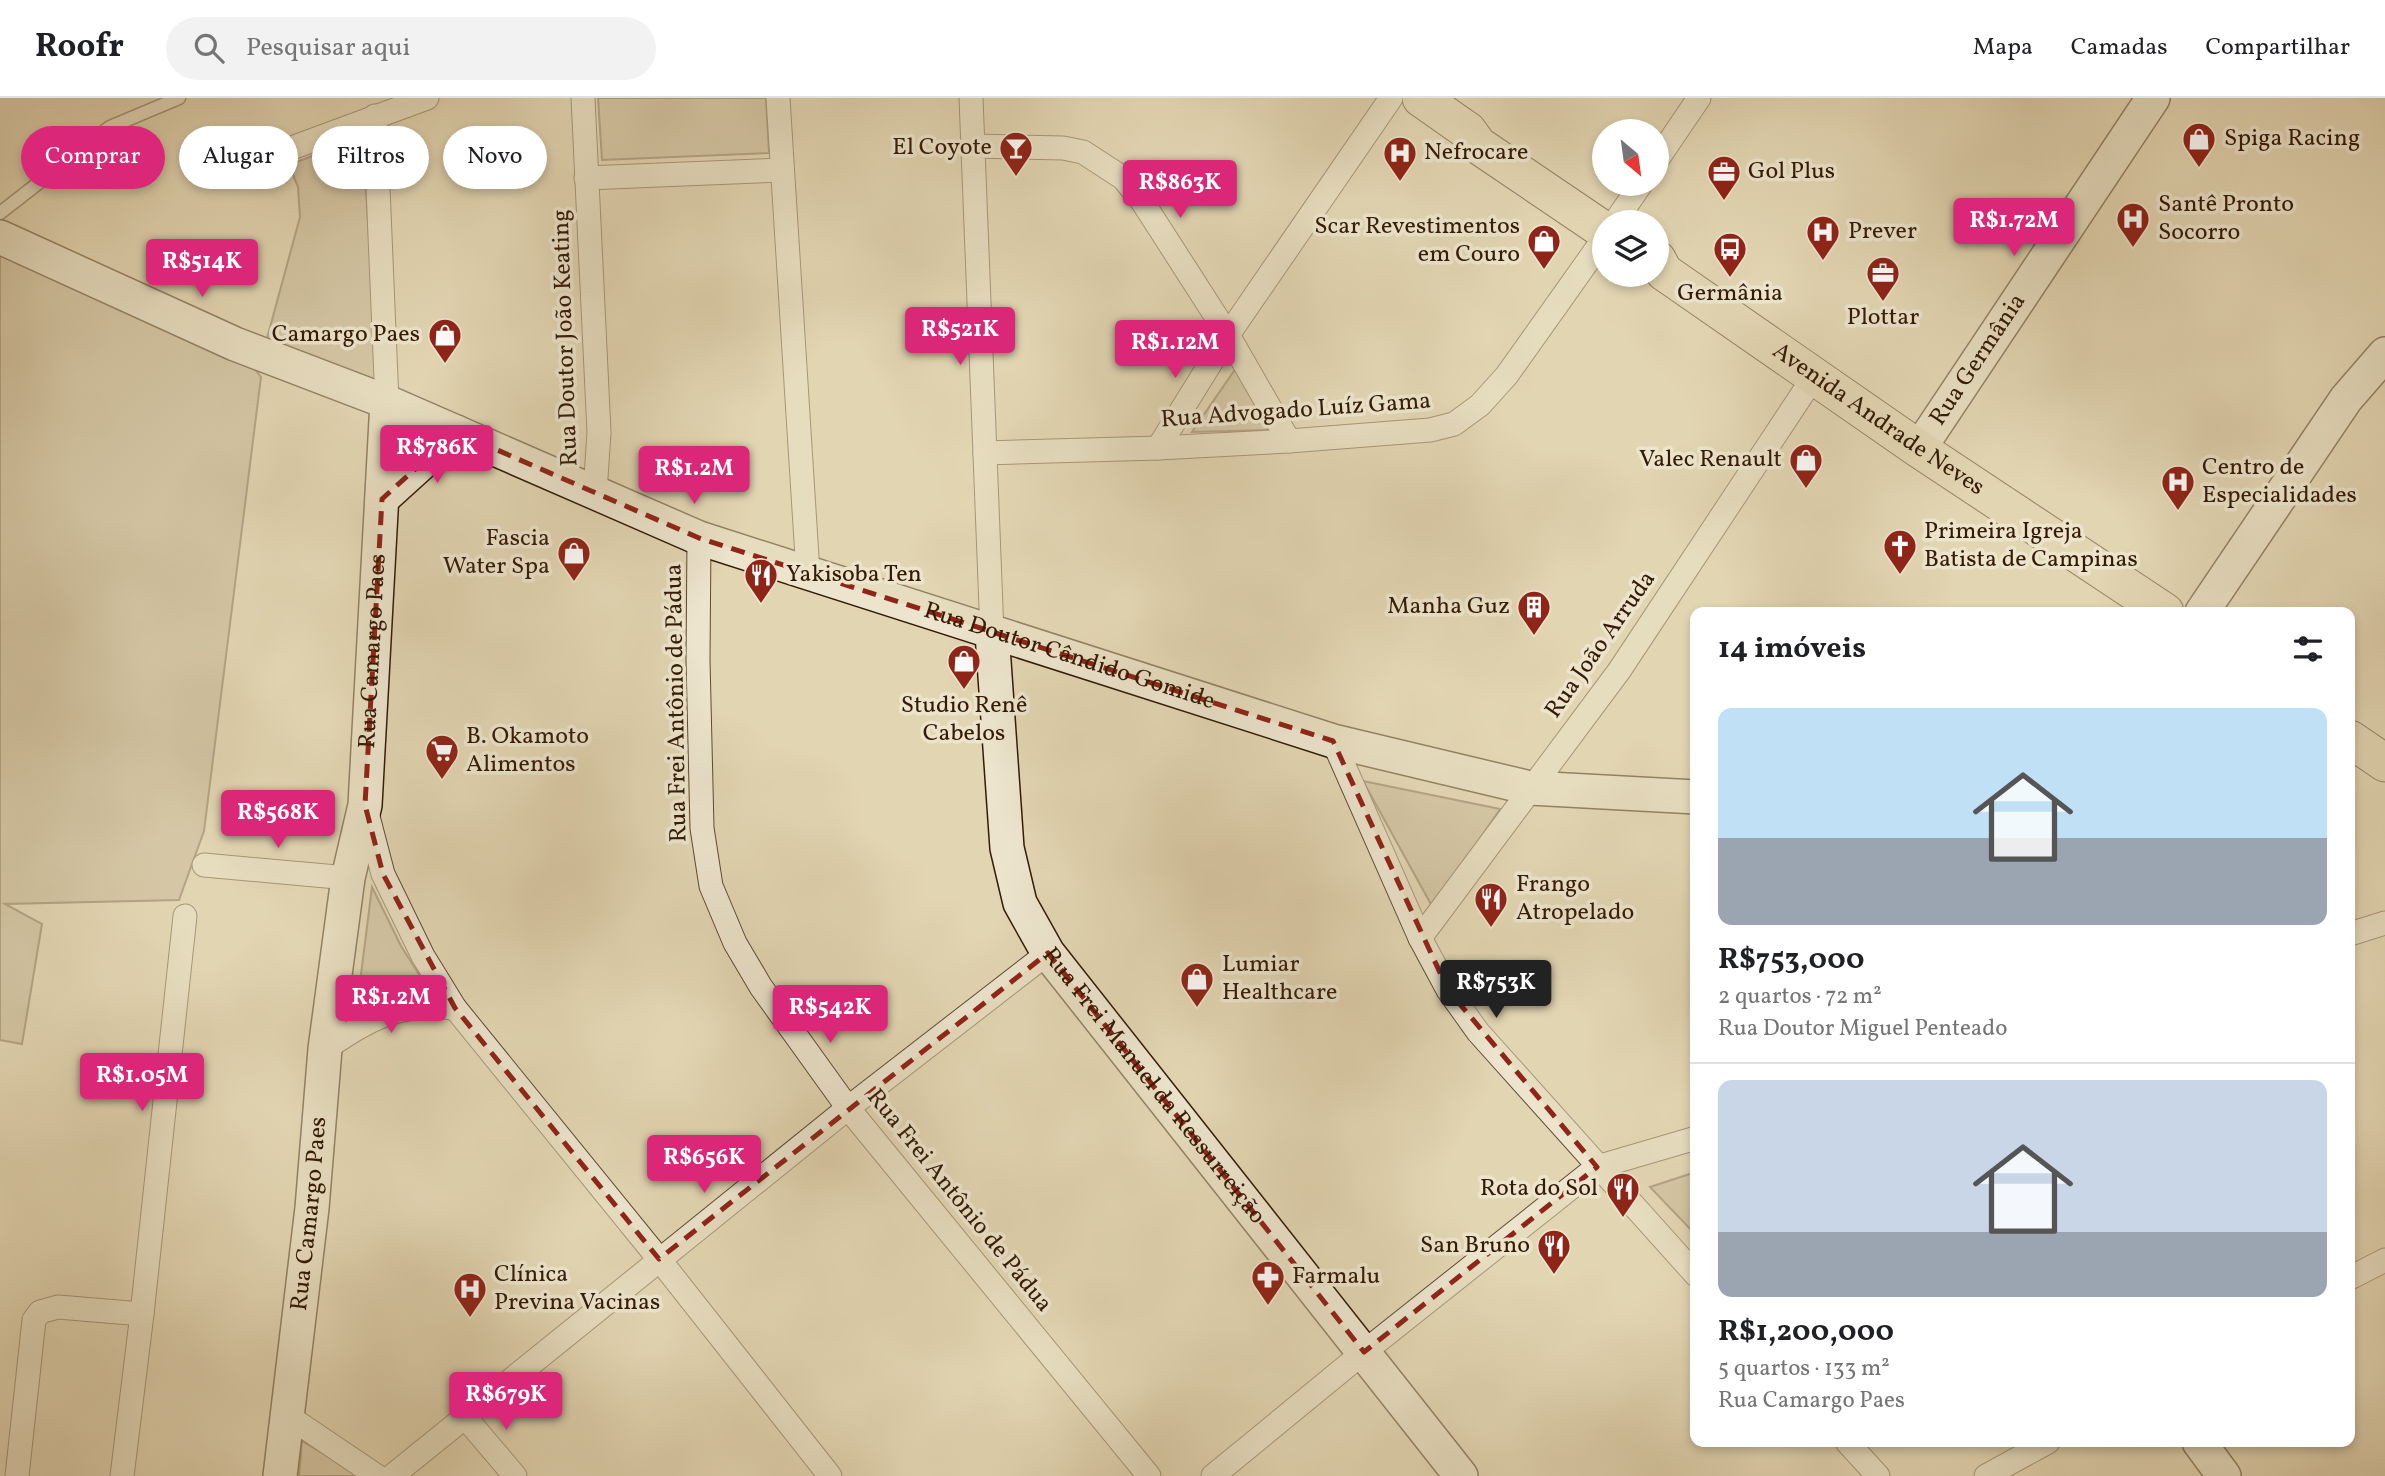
<!DOCTYPE html>
<html lang="pt">
<head>
<meta charset="utf-8">
<style>
  body { margin:0; font-family:Vollkorn,serif; background:#f2f2f2; color:#202124; height:100vh; display:flex; flex-direction:column; font-size:26px; white-space:nowrap }
  * { box-sizing:border-box; margin:0 }
  p { font-size:23px; color:#757577 }
  .icon { flex:none; width:38px; height:38px; fill:none; stroke:currentColor; stroke-width:2; stroke-linecap:round; stroke-linejoin:round }
  .map { position:relative; flex:1; overflow:hidden }
  .panel { position:absolute; left:1690px; top:509px; width:665px; height:840px; display:flex; flex-direction:column; background:#fff; border-radius:14px; box-shadow:0 4px 10px #0003 }
  .panel>* { flex:none }
  .top-card { position:absolute; left:21px; top:28px; width:665px; height:63px; display:flex; gap:14px }
  .needle { width:46px; rotate:151deg }
  .tools { position:absolute; left:1592px; top:21px; display:grid; gap:14px }
  .tools a { display:grid; place-items:center; width:77px; height:77px; border-radius:50%; background:#fff; box-shadow:0 4px 10px #0003; font-size:35px }
  .price { position:absolute; translate:-50% -60px; padding:0 16px; border-radius:7px; background:#db2777; color:#fff; font-size:23px; line-height:46px; filter:drop-shadow(0 2px 4px #0008) }
  .price::after { content:''; position:absolute; left:50%; top:42px; width:21px; height:16px; margin-left:-10px; background:inherit; clip-path:polygon(0 0,100% 0,50% 100%) }
  .price.current { background:#222; color:#fff }
  ul { padding:0; list-style:none }
  li { display:grid; align-content:center; gap:14px; height:371px; padding:0 28px }
  li+li { border-top:2px solid #e0e0e0 }
  li span { display:grid; place-items:center; height:217px; border-radius:14px; color:#555 }
  li>.icon { margin-inline-start:auto }
  span .icon { width:126px; height:126px; fill:#fffc; stroke-width:1 }
  li b { font-size:30px }
  h2 { display:flex; justify-content:space-between; align-items:center; height:84px; padding:0 28px; font-size:30px }
  .chip { padding:0 24px; border-radius:32px; background:#fff; box-shadow:0 4px 10px #0003; font-size:24px; line-height:63px }
  .chip.current { background:#db2777; color:#fff }
  header { display:flex; align-items:center; gap:42px; box-sizing:border-box; height:98px; padding:0 35px; background:#fff; border-bottom:2px solid #e0e0e0 }
  header strong { font-size:33px }
  nav { display:flex; gap:38px; margin-inline-start:auto; font-size:24px }
  .search { width:490px; height:63px; background:#f2f2f2; display:flex; align-items:center; gap:18px; box-sizing:border-box; padding:0 24px; border-radius:38px; color:#757577; font-size:26px }
  .map>svg:first-child { display:block }
  .green { fill:#c5b595; stroke:#7d684e; stroke-width:2 }
  .lines { fill:none; stroke-linecap:round; stroke-linejoin:round }
  .lane-casing { stroke:#604a31; stroke-width:15 }
  .street-casing { stroke:#604a31; stroke-width:25 }
  .secondary-casing { stroke:#351b06; stroke-width:36 }
  .primary-casing { stroke:#351b06; stroke-width:39 }
  .lane { stroke:#ece4cd; stroke-width:12 }
  .street { stroke:#ece4cd; stroke-width:23 }
  .secondary { stroke:#ece4cd; stroke-width:33 }
  .primary { stroke:#e2d5b2; stroke-width:37 }
  .marked { fill:none; stroke:#8f2418; stroke-width:5; stroke-dasharray:14 9; stroke-linejoin:round }
  .labels { text-anchor:middle; dominant-baseline:central; stroke-width:7; stroke-linejoin:round; paint-order:stroke }
  .poi-label { font-size:24px; fill:#351b06; stroke:#ece4cd; text-anchor:start }
  .street-label { font-size:24px; fill:#351b06; stroke:#ece4cd }
</style>
</head>
<body>
<header>
<strong>Roofr</strong>
<div class="search"><svg class="icon" aria-label="search" viewBox="0 0 24 24"><circle cx="10" cy="10" r="6"/><path d="M15 15l6 6"/></svg>Pesquisar aqui</div>
<nav><a>Mapa</a><a>Camadas</a><a>Compartilhar</a></nav>
</header>
<div class="map">
<svg width="2385" height="1378" viewBox="0 0 2385 1378">
  <rect width="100%" height="100%" fill="#e2d5b2"/>
  <filter id="stains"><feTurbulence type="fractalNoise" baseFrequency=".00286" numOctaves="4"/><feColorMatrix values="0 0 0 0 .2 0 0 0 0 .09 0 0 0 0 .02 0 0 0 .5 -.17"/></filter>
  <radialGradient id="worn" r=".72"><stop offset=".6" stop-color="#630" stop-opacity="0"/><stop offset="1" stop-color="#630" stop-opacity=".3"/></radialGradient>
  <!-- green -->
  <g class="green">
    <polygon points="598,0 766,0 769,55 602,62"/>
    <polygon points="363,38 378,297 266,244 300,119 298,89 289,67"/>
    <polygon points="0,147 235,246 261,279 204,733 179,802 5,806 42,826 22,946 0,942"/>
    <polygon points="1236,270 1268,332 1192,334"/>
    <polygon points="1363,683 1500,711 1433,810"/>
    <polygon points="372,789 401,848 430,894 392,900 356,916"/>
    <polygon points="1696,1074 1696,1137 1650,1089"/>
    <polygon points="302,1343 361,1378 299,1378"/>
  </g>
  <g class="lines">
    <defs>
      <polyline id="lane" points="0,115 110,29 179,0"/>
      <g id="street">
        <polyline points="583,0 599,334 595,395"/>
        <polyline points="778,0 808,475"/>
        <polyline points="971,0 992,535"/>
        <polyline points="375,18 387,304"/>
        <polyline points="973,48 1063,50 1083,54 1123,80 1142,103 1228,237 1289,343"/>
        <polyline points="278,55 427,0"/>
        <polyline points="1657,62 1699,0"/>
        <polyline points="586,80 782,72"/>
        <polyline points="1615,124 1641,86"/>
        <polyline points="1158,350 1228,237 1391,0"/>
        <polyline points="985,355 1158,350 1289,343 1430,332 1454,326 1480,307 1507,277 1605,139"/>
        <polyline points="699,440 698,562 702,730 711,788 735,845 761,889 848,1010 1149,1378"/>
        <polyline points="1333,643 1420,840 1448,892 1478,934 1696,1177"/>
        <polyline points="366,711 383,776 423,858 455,910 659,1161 830,1378"/>
        <polyline points="204,767 348,780"/>
        <polyline points="2350,836 2385,825"/>
        <polyline points="1420,840 1619,573 1815,277"/>
        <path d="M325,951C373,919 396,905 455,910"/>
        <polyline points="2350,1180 2385,1162"/>
        <polyline points="288,1318 377,1378"/>
        <polyline points="464,1318 515,1378"/>
        <polyline points="1847,1344 1878,1378"/>
        <polyline points="17,1378 34,1222 40,1214 58,1209 142,1216"/>
        <polyline points="122,1378 142,1216 185,818"/>
        <polyline points="392,1378 848,1010 1048,855"/>
        <polyline points="1213,1378 1364,1254 1597,1069 1696,1040"/>
        <polyline points="1986,1378 2048,1344"/>
      </g>
      <g id="secondary">
        <path id="s1" d="M0,139L235,246L387,304L699,440L1333,643L1530,690L1696,699"/>
        <path id="s2" d="M1919,351L2153,0"/>
        <polyline points="382,401 456,334"/>
        <polyline points="2202,514 2346,301 2385,256"/>
        <path id="s3" d="M992,535L1007,750L1020,805L1048,855L1461,1378"/>
        <polyline points="2199,1344 2224,1378"/>
        <path id="s4" d="M280,1378L312,1110L325,951L348,780L365,707L387,304"/>
      </g>
      <g id="primary">
        <polyline points="1421,0 1468,33 1478,47 1605,133"/>
        <path id="s5" d="M1657,161L1664,174L1919,351L2165,514"/>
        <polyline points="2350,641 2385,665"/>
      </g>
    </defs>
    <!-- lane casing -->
    <use href="#lane" class="lane-casing"/>
    <!-- street casing -->
    <use href="#street" class="street-casing"/>
    <!-- secondary casing -->
    <use href="#secondary" class="secondary-casing"/>
    <!-- primary casing -->
    <use href="#primary" class="primary-casing"/>
    <!-- lane -->
    <use href="#lane" class="lane"/>
    <!-- street -->
    <use href="#street" class="street"/>
    <!-- secondary -->
    <use href="#secondary" class="secondary"/>
    <!-- primary -->
    <use href="#primary" class="primary"/>
  </g>
  <!-- marked area -->
  <path d="M0 0H2385V1378H0ZM456,334L699,440L1333,643L1448,892L1597,1069L1364,1254L1048,855L659,1161L455,910L383,776L365,707L382,401Z" fill="#e2d5b2" fill-opacity=".55" fill-rule="evenodd"/>
  <path class="marked" d="M456,334L699,440L1333,643L1448,892L1597,1069L1364,1254L1048,855L659,1161L455,910L383,776L365,707L382,401Z"/>
  <!-- icons -->
  <defs>
    <symbol id="shop-pin" viewBox="-11 -11 22 30"><path d="M0 17L-7.5 6A9.5 9.5 0 1 1 7.5 6Z" fill="#8f2418" stroke="#ece4cd"/><path d="M-5-2.5h2.3a2.7 3.5 0 0 1 5.4 0H5L5.5 6h-11ZM-1.5-2.5h3a1.5 2.3 0 0 0-3 0Z" fill="#fff"/></symbol>
    <symbol id="bar-pin" viewBox="-11 -11 22 30"><path d="M0 17L-7.5 6A9.5 9.5 0 1 1 7.5 6Z" fill="#8f2418" stroke="#ece4cd"/><path d="M-6-5H6L.8 .8V4.5H3.5V6h-7V4.5H-.8V.8Z" fill="#fff"/></symbol>
    <symbol id="hospital-pin" viewBox="-11 -11 22 30"><path d="M0 17L-7.5 6A9.5 9.5 0 1 1 7.5 6Z" fill="#8f2418" stroke="#ece4cd"/><path d="M-5-5h3v3.5h4V-5h3V5h-3V1.5h-4V5h-3Z" fill="#fff"/></symbol>
    <symbol id="office-pin" viewBox="-11 -11 22 30"><path d="M0 17L-7.5 6A9.5 9.5 0 1 1 7.5 6Z" fill="#8f2418" stroke="#ece4cd"/><path d="M-6-3h4V-5.5h4V-3h4V5H-6ZM-1-4.5V-3h2v-1.5ZM-6 0V1H6V0Z" fill="#fff"/></symbol>
    <symbol id="bus-pin" viewBox="-11 -11 22 30"><path d="M0 17L-7.5 6A9.5 9.5 0 1 1 7.5 6Z" fill="#8f2418" stroke="#ece4cd"/><path d="M-5-6H5V4H4V6H2V4H-2V6H-4V4H-5ZM-3.5-4V0h7V-4ZM-3.5 1.2v1.5H-2V1.2ZM2 1.2v1.5H3.5V1.2Z" fill="#fff"/></symbol>
    <symbol id="church-pin" viewBox="-11 -11 22 30"><path d="M0 17L-7.5 6A9.5 9.5 0 1 1 7.5 6Z" fill="#8f2418" stroke="#ece4cd"/><path d="M-1.2-6h2.4v3.5h3.3v2.4h-3.3V6h-2.4V-.1h-3.3v-2.4h3.3Z" fill="#fff"/></symbol>
    <symbol id="restaurant-pin" viewBox="-11 -11 22 30"><path d="M0 17L-7.5 6A9.5 9.5 0 1 1 7.5 6Z" fill="#8f2418" stroke="#ece4cd"/><path d="M-5-6h1v4h1v-4h1v4h1v-4h1v5L-1.5 .5V6h-2V.5L-5-1ZM5-6V6H3V1.5H1.5Q1.5-4 5-6Z" fill="#fff"/></symbol>
    <symbol id="building-pin" viewBox="-11 -11 22 30"><path d="M0 17L-7.5 6A9.5 9.5 0 1 1 7.5 6Z" fill="#8f2418" stroke="#ece4cd"/><path d="M-4-6H4V6H1V3H-1V6H-4ZM-2.5-4.3h1.7v1.8h-1.7ZM.8-4.3h1.7v1.8H.8ZM-2.5-1h1.7V.8h-1.7ZM.8-1h1.7V.8H.8Z" fill="#fff"/></symbol>
    <symbol id="supermarket-pin" viewBox="-11 -11 22 30"><path d="M0 17L-7.5 6A9.5 9.5 0 1 1 7.5 6Z" fill="#8f2418" stroke="#ece4cd"/><path d="M-6-5.5h2.5l.6 2H6L4.5 2H-2.5L-4.4-4H-6ZM-1.5 3.2a1.3 1.3 0 1 0 .1 0ZM3 3.2a1.3 1.3 0 1 0 .1 0Z" fill="#fff"/></symbol>
    <symbol id="pharmacy-pin" viewBox="-11 -11 22 30"><path d="M0 17L-7.5 6A9.5 9.5 0 1 1 7.5 6Z" fill="#8f2418" stroke="#ece4cd"/><path d="M-2-6h4v4h4v4h-4v4h-4v-4h-4v-4h4Z" fill="#fff"/></symbol>
  </defs>
  <g fill-rule="evenodd">
    <use href="#shop-pin" x="2180" y="22" width="38" height="52"/>
    <use href="#bar-pin" x="997" y="31" width="38" height="52"/>
    <use href="#hospital-pin" x="1381" y="36" width="38" height="52"/>
    <use href="#office-pin" x="1705" y="55" width="38" height="52"/>
    <use href="#hospital-pin" x="2114" y="102" width="38" height="52"/>
    <use href="#hospital-pin" x="1804" y="115" width="38" height="52"/>
    <use href="#shop-pin" x="1525" y="124" width="38" height="52"/>
    <use href="#bus-pin" x="1711" y="132" width="38" height="52"/>
    <use href="#office-pin" x="1864" y="156" width="38" height="52"/>
    <use href="#shop-pin" x="426" y="218" width="38" height="52"/>
    <use href="#shop-pin" x="1787" y="343" width="38" height="52"/>
    <use href="#hospital-pin" x="2159" y="365" width="38" height="52"/>
    <use href="#church-pin" x="1881" y="429" width="38" height="52"/>
    <use href="#shop-pin" x="555" y="436" width="38" height="52"/>
    <use href="#restaurant-pin" x="742" y="458" width="38" height="52"/>
    <use href="#building-pin" x="1515" y="490" width="38" height="52"/>
    <use href="#shop-pin" x="945" y="544" width="38" height="52"/>
    <use href="#supermarket-pin" x="423" y="634" width="38" height="52"/>
    <use href="#restaurant-pin" x="1472" y="782" width="38" height="52"/>
    <use href="#shop-pin" x="1178" y="862" width="38" height="52"/>
    <use href="#restaurant-pin" x="1604" y="1072" width="38" height="52"/>
    <use href="#restaurant-pin" x="1535" y="1129" width="38" height="52"/>
    <use href="#pharmacy-pin" x="1249" y="1160" width="38" height="52"/>
    <use href="#hospital-pin" x="451" y="1172" width="38" height="52"/>
  </g>
  <g class="labels">
    <!-- poi labels -->
    <g class="poi-label">
      <text x="2224" y="41">Spiga Racing</text>
      <text x="992" y="50" text-anchor="end">El Coyote</text>
      <text x="1424" y="55">Nefrocare</text>
      <text x="1748" y="74">Gol Plus</text>
      <text x="2158" y="107">Santê Pronto<tspan x="2158" dy="28">Socorro</tspan></text>
      <text x="1520" y="129" text-anchor="end">Scar Revestimentos<tspan x="1520" dy="28">em Couro</tspan></text>
      <text x="1848" y="134">Prever</text>
      <text x="1730" y="196" text-anchor="middle">Germânia</text>
      <text x="1883" y="220" text-anchor="middle">Plottar</text>
      <text x="420" y="237" text-anchor="end">Camargo Paes</text>
      <text x="1782" y="362" text-anchor="end">Valec Renault</text>
      <text x="2202" y="370">Centro de<tspan x="2202" dy="28">Especialidades</tspan></text>
      <text x="1924" y="434">Primeira Igreja<tspan x="1924" dy="28">Batista de Campinas</tspan></text>
      <text x="550" y="441" text-anchor="end">Fascia<tspan x="550" dy="28">Water Spa</tspan></text>
      <text x="786" y="477">Yakisoba Ten</text>
      <text x="1510" y="509" text-anchor="end">Manha Guz</text>
      <text x="964" y="608" text-anchor="middle">Studio Renê<tspan x="964" dy="28">Cabelos</tspan></text>
      <text x="466" y="639">B. Okamoto<tspan x="466" dy="28">Alimentos</tspan></text>
      <text x="1516" y="787">Frango<tspan x="1516" dy="28">Atropelado</tspan></text>
      <text x="1222" y="867">Lumiar<tspan x="1222" dy="28">Healthcare</tspan></text>
      <text x="1598" y="1091" text-anchor="end">Rota do Sol</text>
      <text x="1530" y="1148" text-anchor="end">San Bruno</text>
      <text x="494" y="1177">Clínica<tspan x="494" dy="28">Previna Vacinas</tspan></text>
      <text x="1292" y="1179">Farmalu</text>
    </g>
    <!-- street labels -->
    <g class="street-label">
      <text transform="translate(566 240) rotate(-92)">Rua Doutor João Keating</text>
      <text stroke="none"><textPath href="#s2" startOffset="107">Rua Germânia</textPath></text>
      <text transform="translate(1296 313) rotate(-4)">Rua Advogado Luíz Gama</text>
      <text stroke="none"><textPath href="#s5" startOffset="275">Avenida Andrade Neves</textPath></text>
      <text transform="translate(1601 547) rotate(-55)">Rua João Arruda</text>
      <text stroke="none"><textPath href="#s4" startOffset="831">Rua Camargo Paes</textPath></text>
      <text stroke="none"><textPath href="#s1" startOffset="1150">Rua Doutor Cândido Gomide</textPath></text>
      <text transform="translate(677 605) rotate(-91)">Rua Frei Antônio de Pádua</text>
      <text stroke="none"><textPath href="#s3" startOffset="499">Rua Frei Manuel da Ressurreição</textPath></text>
      <text transform="translate(959 1103) rotate(51)">Rua Frei Antônio de Pádua</text>
      <text stroke="none"><textPath href="#s4" startOffset="264">Rua Camargo Paes</textPath></text>
    </g>
  </g>
  <rect width="100%" height="100%" filter="url(#stains)"/>
  <rect width="100%" height="100%" fill="url(#worn)"/>
</svg>
<div class="tools">
<a><svg class="needle" viewBox="-14 -14 28 28"><path d="M0-13l5 13h-10z" fill="#e53935"/><path d="M0 13l5-13h-10z" fill="#757577"/></svg></a>
<a><svg class="icon" aria-label="layers" viewBox="0 0 24 24"><path d="M12 4l9 5-9 5-9-5zM3 14l9 5 9-5"/></svg></a>
</div>
<b class="price" style="left:1180px;top:122px">R$863K</b>
<b class="price" style="left:2014px;top:160px">R$1.72M</b>
<b class="price" style="left:202px;top:201px">R$514K</b>
<b class="price" style="left:960px;top:269px">R$521K</b>
<b class="price" style="left:1175px;top:282px">R$1.12M</b>
<b class="price" style="left:437px;top:387px">R$786K</b>
<b class="price" style="left:694px;top:408px">R$1.2M</b>
<b class="price" style="left:278px;top:752px">R$568K</b>
<b class="price current" style="left:1496px;top:922px">R$753K</b>
<b class="price" style="left:391px;top:937px">R$1.2M</b>
<b class="price" style="left:830px;top:947px">R$542K</b>
<b class="price" style="left:142px;top:1015px">R$1.05M</b>
<b class="price" style="left:704px;top:1097px">R$656K</b>
<b class="price" style="left:506px;top:1334px">R$679K</b>
<div class="top-card">
<a class="chip current">Comprar</a>
<a class="chip">Alugar</a>
<a class="chip">Filtros</a>
<a class="chip">Novo</a>
</div>
<section class="panel">
<h2>14 imóveis<svg class="icon" aria-label="filters" viewBox="0 0 24 24"><path d="M4 7h16M4 17h16"/><circle cx="9" cy="7" r="2"/><circle cx="15" cy="17" r="2"/></svg></h2>
<ul>
<li><span style="background:linear-gradient(#bfe0f5 60%,#9aa5b1 0)"><svg class="icon" aria-label="home" viewBox="0 0 24 24"><path d="M3 11l9-7 9 7M6 9v11h12V9"/></svg></span><div><b>R$753,000</b><p>2 quartos · 72 m²</p><p>Rua Doutor Miguel Penteado</p></div></li>
<li><span style="background:linear-gradient(#c9d6e8 70%,#9aa5b1 0)"><svg class="icon" aria-label="home" viewBox="0 0 24 24"><path d="M3 11l9-7 9 7M6 9v11h12V9"/></svg></span><div><b>R$1,200,000</b><p>5 quartos · 133 m²</p><p>Rua Camargo Paes</p></div></li>
</ul>
</section>
</div>
</body>
</html>
